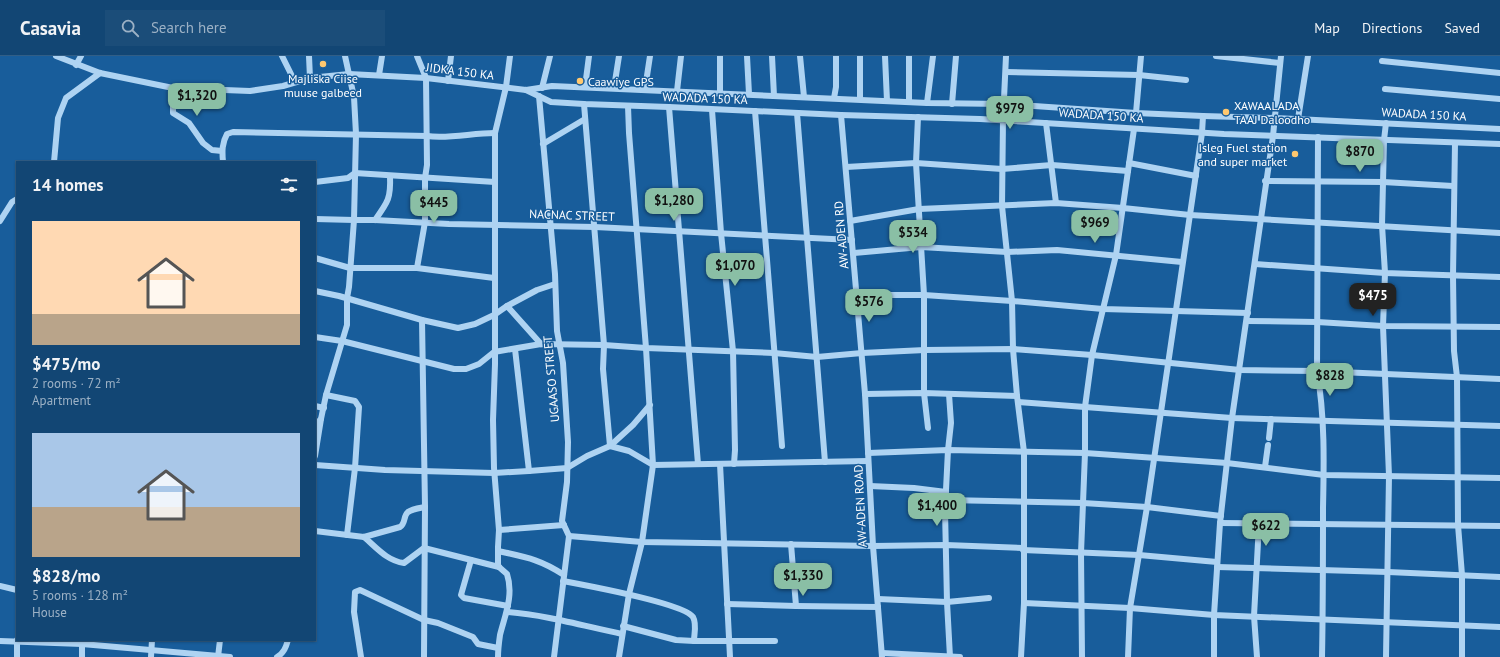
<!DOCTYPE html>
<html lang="en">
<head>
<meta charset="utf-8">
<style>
  body { margin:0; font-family:"PT Sans",sans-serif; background:#1b4d79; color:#f1f3f6; height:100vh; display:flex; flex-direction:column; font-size:15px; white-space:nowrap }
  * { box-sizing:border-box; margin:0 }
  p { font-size:13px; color:#9cb1c5 }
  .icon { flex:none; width:22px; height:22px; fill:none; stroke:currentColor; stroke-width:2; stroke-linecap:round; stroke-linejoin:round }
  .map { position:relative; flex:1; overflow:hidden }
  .sheet { position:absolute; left:16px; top:105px; width:300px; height:480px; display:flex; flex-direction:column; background:#124674; border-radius:0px; box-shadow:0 1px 3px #0004,0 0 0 1px #315e86 }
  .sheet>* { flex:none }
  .price { position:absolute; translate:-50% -34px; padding:0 9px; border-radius:8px; background:#8abfa5; color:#111; font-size:13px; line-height:26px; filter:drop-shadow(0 1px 2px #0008) }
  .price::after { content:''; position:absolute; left:50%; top:24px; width:12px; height:9px; margin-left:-6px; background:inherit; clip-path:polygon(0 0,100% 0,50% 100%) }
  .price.active { background:#222; color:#fff }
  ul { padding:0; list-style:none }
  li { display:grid; align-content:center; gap:8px; height:212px; padding:0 16px }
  li span { display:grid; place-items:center; height:124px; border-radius:0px; color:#555 }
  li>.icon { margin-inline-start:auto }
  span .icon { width:72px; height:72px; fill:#fffc; stroke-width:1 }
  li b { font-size:17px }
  h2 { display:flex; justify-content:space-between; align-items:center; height:48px; padding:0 16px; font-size:17px }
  header { display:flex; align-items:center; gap:24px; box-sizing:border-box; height:56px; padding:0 20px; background:#124674; border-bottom:1px solid #315e86 }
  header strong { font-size:19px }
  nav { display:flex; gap:22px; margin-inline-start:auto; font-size:14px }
  .search { width:280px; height:36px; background:#1b4d79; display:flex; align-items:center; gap:10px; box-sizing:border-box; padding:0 14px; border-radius:0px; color:#9cb1c5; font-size:15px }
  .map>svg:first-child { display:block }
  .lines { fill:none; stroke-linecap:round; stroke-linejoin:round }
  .minor { stroke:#aed3f2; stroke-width:6 }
  .poi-dot { fill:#ffc86f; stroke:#185d9b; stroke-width:1.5 }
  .labels { text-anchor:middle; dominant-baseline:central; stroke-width:3; stroke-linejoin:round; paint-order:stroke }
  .street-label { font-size:12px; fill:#fff; stroke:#185d9b }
  .poi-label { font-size:12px; fill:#fff; stroke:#185d9b; text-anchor:start }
</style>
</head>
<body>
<header>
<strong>Casavia</strong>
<div class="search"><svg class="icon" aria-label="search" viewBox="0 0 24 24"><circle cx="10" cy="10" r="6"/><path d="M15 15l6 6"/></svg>Search here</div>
<nav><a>Map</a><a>Directions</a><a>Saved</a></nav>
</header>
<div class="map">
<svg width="1500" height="601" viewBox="0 0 1500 601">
  <rect width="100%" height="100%" fill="#185d9b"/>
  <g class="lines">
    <!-- minor -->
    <g class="minor">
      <polyline points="56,0 100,17 173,32 250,35 283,30 310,22 349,18 426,22 526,34 552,30 927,47 1004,48 1136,57 1203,60 1275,62 1500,73"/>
      <polyline points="282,0 292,20 296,25"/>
      <polyline points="309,0 310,22"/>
      <polyline points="747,0 749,38"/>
      <polyline points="772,0 774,40"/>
      <polyline points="800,0 804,41"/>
      <polyline points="860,0 860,43"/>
      <polyline points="885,0 887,45"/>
      <polyline points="1006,0 1003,64 1002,150 1012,245 1013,293 1017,340 1024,396 1024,547 1021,601"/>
      <polyline points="1216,0 1280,7"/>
      <polyline points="1382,5 1500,17"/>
      <polyline points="76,9 81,0"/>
      <polyline points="1006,16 1139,19 1186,24"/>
      <polyline points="379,19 382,0"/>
      <polyline points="448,25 451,0"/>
      <polyline points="585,31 589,0"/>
      <polyline points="173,32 173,57 189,67 203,87 212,94 222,95"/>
      <polyline points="542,32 550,0"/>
      <polyline points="614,32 619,0"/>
      <polyline points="645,33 650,0"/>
      <polyline points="1385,33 1500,43"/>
      <polyline points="526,34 551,46 584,48 669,51 841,59 980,63 1224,78 1500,88"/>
      <polyline points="677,35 681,0"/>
      <polyline points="720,36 720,0"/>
      <polyline points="539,40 555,218 557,275 563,307 568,386 567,426 562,465 569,480 554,601"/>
      <polyline points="834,42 836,31 836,0"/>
      <polyline points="909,46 909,0"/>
      <polyline points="927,47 933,0"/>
      <polyline points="584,48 604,289 603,313 610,390"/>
      <polyline points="952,48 956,0"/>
      <polyline points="669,51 698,408"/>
      <polyline points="712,54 721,177 733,295 735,394 734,408"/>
      <polyline points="755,55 782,390"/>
      <polyline points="797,57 825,406"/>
      <polyline points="1136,57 1141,0"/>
      <polyline points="841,59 865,338 873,490 882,601"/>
      <polyline points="918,61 916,107 924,239 924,337 928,372"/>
      <polyline points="1298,63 1308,0"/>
      <polyline points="1046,67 1056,147"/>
      <polyline points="1386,67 1384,84 1382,169 1385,217 1383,270 1389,420 1386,601"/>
      <path d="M1318,81L1317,315C1325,360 1324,407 1323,452C1323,502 1323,551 1322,601"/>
      <polyline points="1455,87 1453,220 1454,295 1457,321 1458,469 1462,519 1462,601"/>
      <polyline points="543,88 585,63"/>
      <polyline points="54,106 58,62 66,42 100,17"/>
      <path d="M223,106C222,95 222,87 227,78L233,76L427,80C449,83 472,77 495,77"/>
      <polyline points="1129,107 1196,120"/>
      <polyline points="846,111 916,107 1002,113 1052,109 1128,115"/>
      <polyline points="1265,125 1383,126 1453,130"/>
      <polyline points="315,126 348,122 355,117 495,126"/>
      <polyline points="315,163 354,164 375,164 449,168 595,171 852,184"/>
      <path d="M375,164C388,146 391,142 390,120"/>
      <polyline points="0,165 12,146 17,143"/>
      <polyline points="850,165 919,153 1056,147 1123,152 1190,159 1500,177"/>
      <polyline points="854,197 921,191 1007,196 1057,194 1182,206"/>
      <polyline points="315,202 350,212 417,212 494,222"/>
      <polyline points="1255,208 1385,217 1500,221"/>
      <polyline points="417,212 425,166 425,122 427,109 426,22 417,0"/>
      <polyline points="315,235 339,240 422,264 458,272 475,268 494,259 507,250 541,288"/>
      <polyline points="858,239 924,239 1012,245 1103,253 1248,257"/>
      <polyline points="507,250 537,234 555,228"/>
      <polyline points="422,264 425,451 424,601"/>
      <polyline points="1247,265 1317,266 1383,270 1500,271"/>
      <polyline points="315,281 342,285 454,313 466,313 479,308 494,296 541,288 604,289 646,292 774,297 817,301 862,297 925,294 1013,293 1092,299 1240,314 1317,315 1500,323"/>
      <polyline points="515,293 529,415"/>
      <polyline points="865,338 924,337 1017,340"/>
      <polyline points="949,338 951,367 948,394 945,454 947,546 950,601"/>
      <polyline points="326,339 355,345 359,351 355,412 347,479"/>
      <polyline points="1018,346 1232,362 1500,370"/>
      <polyline points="315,350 324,352"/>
      <polyline points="315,369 321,363 326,339 347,269 347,242 349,231 354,164 356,78 354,41 345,0"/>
      <polyline points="1269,382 1271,363"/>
      <polyline points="610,390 633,369 650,349"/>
      <polyline points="868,397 948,394 1085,397 1227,407 1324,419 1500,422"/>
      <polyline points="315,400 321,363"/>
      <polyline points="720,408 730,601"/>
      <polyline points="315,409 385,414 494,417 529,415 567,412 587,400 610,390 629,395 653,409 868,405"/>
      <polyline points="1265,411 1268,389"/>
      <polyline points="870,430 914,432 946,436"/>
      <polyline points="946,444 1083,447 1147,451 1221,460"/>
      <polyline points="1220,467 1500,470"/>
      <polyline points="499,474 564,469"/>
      <path d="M315,475L364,481L400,471C406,467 403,460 408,456C412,453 420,452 425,451"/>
      <polyline points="569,480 642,486 873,490 946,489 1023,492"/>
      <path d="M364,481C376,491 387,505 404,507L424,492L499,511"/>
      <polyline points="791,488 796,550"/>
      <polyline points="1023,494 1139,499 1217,506"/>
      <path d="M498,495C525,501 540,503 564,519"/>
      <polyline points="471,504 461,539 464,542 508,550"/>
      <polyline points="1217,511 1388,516 1500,521"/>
      <path d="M563,525C584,529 683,547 693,561C697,568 694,578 694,585"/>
      <polyline points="0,530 17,534"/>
      <polyline points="878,543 947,546 989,542"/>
      <polyline points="1024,547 1130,552 1214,559 1500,571"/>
      <polyline points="727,548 796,550 878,551"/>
      <path d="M507,556C546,559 584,570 622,578"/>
      <polyline points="623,570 676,584 694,585 775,585"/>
      <polyline points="0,585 82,588 230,601"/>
      <polyline points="82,586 82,601"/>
      <polyline points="882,597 960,601"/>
      <polyline points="17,601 17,584"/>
      <polyline points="151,601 152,584"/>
      <polyline points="218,601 220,584"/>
      <path d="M277,601C284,597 286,591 288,584"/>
      <polyline points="361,601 354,556 355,536 360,534 424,564 438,567 473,581 478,588 498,592"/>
      <path d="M498,601C498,594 499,586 500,579C505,559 514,539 507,518L499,511L498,509V491L499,474L494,412L493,364L495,308V77L506,31L510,0"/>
      <polyline points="619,601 629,538 642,486 653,409 646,292 629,77 628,50"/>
      <polyline points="1082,601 1081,497 1085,397 1085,351 1092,299 1116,199 1134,73"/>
      <polyline points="1128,601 1130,552 1147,451 1202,77 1203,60"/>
      <polyline points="1214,601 1214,559 1220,467 1232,362 1273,80 1281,0"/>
      <polyline points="1257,601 1254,560 1259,468"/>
    </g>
  </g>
  <!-- markers -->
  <g class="poi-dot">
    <circle cx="323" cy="8" r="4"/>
    <circle cx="580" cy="25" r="4"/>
    <circle cx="1226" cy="56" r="4"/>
    <circle cx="1295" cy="98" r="4"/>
  </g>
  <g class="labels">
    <!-- street labels -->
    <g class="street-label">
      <text transform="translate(460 15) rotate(7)">JIDKA 150 KA</text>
      <text transform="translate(705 42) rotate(2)">WADADA 150 KA</text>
      <text transform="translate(1424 58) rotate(3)">WADADA 150 KA</text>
      <text transform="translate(1101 59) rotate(4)">WADADA 150 KA</text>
      <text transform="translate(572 159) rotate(2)">NACNAC STREET</text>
      <text transform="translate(841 179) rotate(-95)">AW-ADEN RD</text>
      <text transform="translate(551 323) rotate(-95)">UGAASO STREET</text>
      <text transform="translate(860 450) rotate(-93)">AW-ADEN ROAD</text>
    </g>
    <!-- poi labels -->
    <g class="poi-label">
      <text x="323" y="22" text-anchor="middle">Majliska Ciise<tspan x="323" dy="14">muuse galbeed</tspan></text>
      <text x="588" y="25">Caawiye GPS</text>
      <text x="1234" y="49">XAWAALADA<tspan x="1234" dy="14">TAAJ Daloodho</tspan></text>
      <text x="1287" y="91" text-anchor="end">Isleg Fuel station<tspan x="1287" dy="14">and super market</tspan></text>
    </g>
  </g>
</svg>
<b class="price" style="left:197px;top:61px">$1,320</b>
<b class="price" style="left:1010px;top:74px">$979</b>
<b class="price" style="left:1360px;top:117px">$870</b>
<b class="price" style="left:674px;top:166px">$1,280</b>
<b class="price" style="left:434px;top:168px">$445</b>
<b class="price" style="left:1095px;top:188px">$969</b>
<b class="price" style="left:913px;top:198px">$534</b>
<b class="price" style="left:735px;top:231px">$1,070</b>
<b class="price active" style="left:1373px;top:261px">$475</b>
<b class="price" style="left:869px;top:267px">$576</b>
<b class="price" style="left:1330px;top:341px">$828</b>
<b class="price" style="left:937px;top:471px">$1,400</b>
<b class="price" style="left:1266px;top:491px">$622</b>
<b class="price" style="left:803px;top:541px">$1,330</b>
<section class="sheet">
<h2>14 homes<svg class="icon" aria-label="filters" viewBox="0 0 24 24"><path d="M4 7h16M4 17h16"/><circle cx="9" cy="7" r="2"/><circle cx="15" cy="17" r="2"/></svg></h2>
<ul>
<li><span style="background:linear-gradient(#ffd9b3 75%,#b9a48a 0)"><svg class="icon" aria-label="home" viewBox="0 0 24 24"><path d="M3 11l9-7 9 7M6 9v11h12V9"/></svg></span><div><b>$475/mo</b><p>2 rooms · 72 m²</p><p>Apartment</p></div></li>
<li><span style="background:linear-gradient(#a9c7e8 60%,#b9a48a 0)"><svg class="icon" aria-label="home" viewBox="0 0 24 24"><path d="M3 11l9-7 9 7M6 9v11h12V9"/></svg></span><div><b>$828/mo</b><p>5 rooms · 128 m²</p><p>House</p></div></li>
</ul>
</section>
</div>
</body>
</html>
